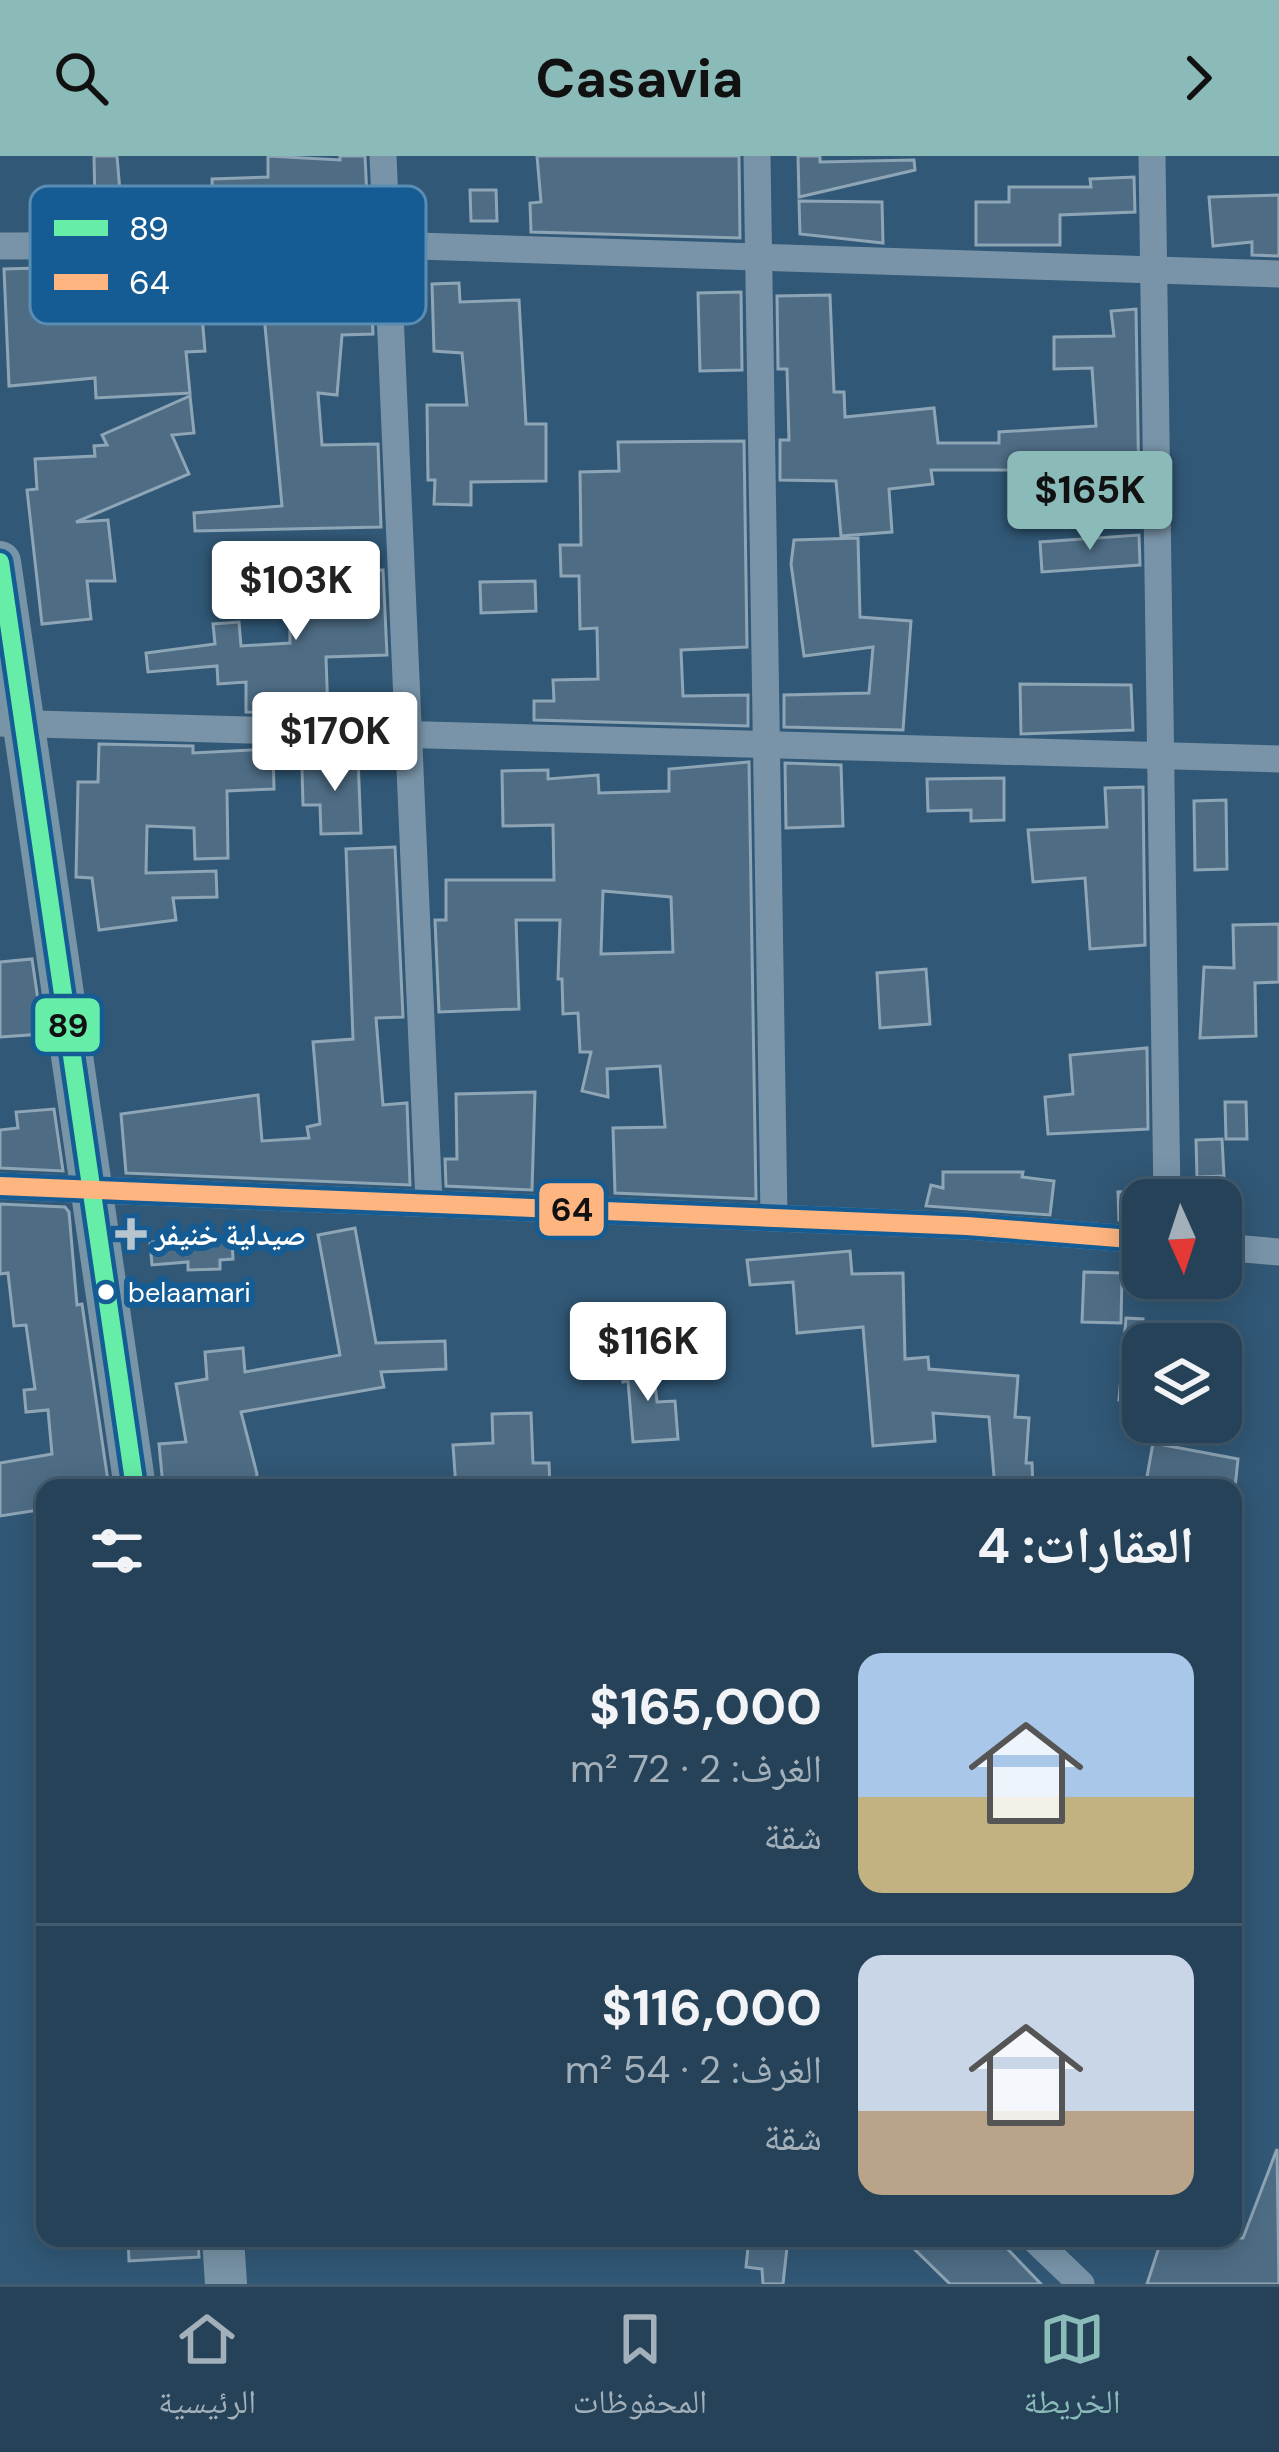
<!DOCTYPE html>
<html lang="ar">
<head>
<meta charset="utf-8">
<style>
  body { margin:0; font-family:"DM Sans","Noto Naskh Arabic",sans-serif; background:#2d495e; color:#f1f3f6; direction:rtl; height:100vh; display:flex; flex-direction:column; font-size:45px; white-space:nowrap }
  * { box-sizing:border-box; margin:0 }
  p { font-size:39px; color:#a3b0ba }
  .icon { flex:none; width:66px; height:66px; fill:none; stroke:currentColor; stroke-width:2; stroke-linecap:round; stroke-linejoin:round }
  .map { position:relative; flex:1; overflow:hidden; direction:ltr }
  .panel { position:absolute; left:36px; top:1323px; width:1206px; height:768px; display:flex; flex-direction:column; background:#254258; border-radius:24px; box-shadow:0 6px 30px #0003,0 0 0 3px #425b6e; direction:rtl }
  .panel>* { flex:none }
  .needle { width:78px; rotate:177deg }
  .buttons { position:absolute; left:1122px; top:1023px; display:grid; gap:24px }
  .buttons a { display:grid; place-items:center; width:120px; height:120px; border-radius:24px; background:#254258; box-shadow:0 6px 30px #0003,0 0 0 3px #425b6e; font-size:60px }
  .price { position:absolute; translate:-50% -102px; padding:0 27px; border-radius:12px; background:#fff; color:#222; font-size:39px; line-height:78px; filter:drop-shadow(0 3px 6px #0008) }
  .price::after { content:''; position:absolute; left:50%; top:72px; width:36px; height:27px; margin-left:-18px; background:inherit; clip-path:polygon(0 0,100% 0,50% 100%) }
  .price.active { background:#8bbbb9; color:#111 }
  ul { padding:0; list-style:none }
  li { display:flex; align-items:center; gap:36px; height:300px; padding:0 48px }
  li+li { border-top:3px solid #425b6e }
  li span { display:grid; place-items:center; flex:none; width:336px; height:240px; border-radius:24px; color:#555 }
  li>.icon { margin-inline-start:auto }
  span .icon { width:144px; height:144px; fill:#fffc; stroke-width:1 }
  li b { font-size:51px }
  h2 { display:flex; justify-content:space-between; align-items:center; height:144px; padding:0 48px; font-size:51px }
  header { display:flex; justify-content:space-between; align-items:center; height:156px; padding:0 48px; background:#8bbbb9; color:#111; font-size:54px; font-weight:700 }
  .tab-bar { display:flex; justify-content:space-around; align-items:center; height:168px; border-top:3px solid #425b6e; background:#254258; font-size:33px; color:#a3b0ba }
  .tab-bar a { display:grid; justify-items:center; gap:6px }
  .tab-bar .active { color:#8bbbb9 }
  .map>svg:first-child { display:block }
  .building { fill:#4e6d85; stroke:#8ea5b6; stroke-width:3; fill-rule:evenodd }
  .lines { fill:none; stroke-linecap:round; stroke-linejoin:round }
  .street { stroke:#7994a9; stroke-width:27 }
  .primary { stroke:#7894a7; stroke-width:42 }
  .bus-1-casing { stroke:#145c93; stroke-width:27 }
  .bus-2-casing { stroke:#145c93; stroke-width:27 }
  .bus-1 { stroke:#66eda8; stroke-width:18 }
  .bus-2 { stroke:#ffb580; stroke-width:18 }
  .poi-dot { fill:#b7c5cf; stroke:#145c93; stroke-width:4.5 }
  .bus-dot { fill:#fff; stroke:#145c93; stroke-width:4.5 }
  .labels { text-anchor:middle; dominant-baseline:central; stroke-width:12; stroke-linejoin:round; paint-order:stroke }
  .bus-label { font-size:27px; fill:#fff; stroke:#145c93; text-anchor:start }
  .poi-label { font-size:30px; font-weight:bold; fill:#fff; stroke:#145c93; text-anchor:start }
  .key { fill:#145c93; stroke:#5a8db3; stroke-width:3 }
  .key-label { font-size:33px; fill:#fff }
  .line-badge { stroke:#145c93; stroke-width:4.5 }
  .pale-badge-label { font-size:33px; text-anchor:middle; font-weight:bold; fill:#111 }
</style>
</head>
<body>
<header><svg class="icon" aria-label="forward" viewBox="0 0 24 24"><path d="M9 5l7 7-7 7"/></svg>Casavia<svg class="icon" aria-label="search" viewBox="0 0 24 24"><circle cx="10" cy="10" r="6"/><path d="M15 15l6 6"/></svg></header>
<div class="map">
<svg width="1279" height="2128" viewBox="0 0 1279 2128">
  <rect width="100%" height="100%" fill="#315876"/>
  <!-- building -->
  <g class="building">
    <polygon points="94,0 117,0 121,48 95,48"/>
    <polygon points="268,0 340,4 340,0 365,0 368,62 319,64 319,71 251,71 251,59 213,60 212,23 268,21"/>
    <polygon points="537,0 739,0 740,82 531,76 530,47 541,46"/>
    <polygon points="798,0 820,0 820,6 914,4 915,14 799,41"/>
    <polygon points="1134,21 1135,56 1060,59 1060,89 976,89 976,46 1009,46 1009,31 1091,31 1090,23"/>
    <polygon points="470,34 496,34 497,65 471,65"/>
    <polygon points="1279,39 1279,100 1252,99 1252,86 1213,90 1209,41"/>
    <polygon points="799,45 882,46 883,87 800,78"/>
    <polygon points="38,112 38,116 67,115 68,134 133,129 134,142 200,136 205,195 186,196 190,237 96,242 95,222 9,230 4,113"/>
    <polygon points="459,127 460,146 519,144 526,268 546,268 546,325 471,326 471,349 434,348 435,324 428,324 427,249 467,249 462,197 434,195 432,128"/>
    <polygon points="334,129 371,131 373,178 342,179 337,239 318,237 322,289 378,288 381,371 195,375 194,357 282,350 262,138"/>
    <polygon points="741,136 742,214 700,215 698,137"/>
    <polygon points="830,139 834,236 844,236 845,261 934,252 938,287 999,287 999,276 1096,270 1092,212 1054,213 1054,181 1114,180 1111,155 1136,153 1139,337 1088,338 1087,314 931,314 933,328 889,333 892,376 841,380 836,325 780,324 780,284 789,284 787,213 778,213 777,140"/>
    <polygon points="190,240 194,277 172,279 189,318 76,366 108,364 115,425 87,425 91,463 42,468 27,334 37,333 35,303 95,300 94,290 107,289 102,279"/>
    <polygon points="744,285 747,491 681,494 683,540 748,539 748,570 534,564 534,545 554,545 553,524 598,523 597,472 580,473 579,420 561,420 560,389 581,389 580,316 619,315 618,286"/>
    <polygon points="1139,379 1140,409 1042,416 1040,386"/>
    <polygon points="858,382 860,461 911,465 903,574 784,571 784,539 869,537 873,491 804,500 791,408 794,384"/>
    <polygon points="383,414 387,499 326,501 328,558 246,556 246,526 218,528 217,510 148,516 146,497 215,488 213,468 239,466 241,490 290,487 289,415"/>
    <polygon points="535,425 536,455 481,457 480,426"/>
    <polygon points="1020,528 1131,529 1133,574 1021,578"/>
    <polygon points="99,588 193,590 193,597 273,593 274,633 227,635 228,702 195,703 194,672 147,670 146,717 216,715 217,741 173,742 176,764 99,774 92,722 76,721 78,626 98,626"/>
    <polygon points="358,602 361,677 321,678 320,649 303,649 302,612 318,612 318,603"/>
    <path d="M749,606L756,1043L615,1037L613,972L665,971L660,910L607,913L608,941L582,935L591,896H580L578,857L563,858L562,823H558L560,764H516L519,853L439,856L435,764H446V724H554L553,669L503,670L502,615L548,614V623L598,619L599,637L669,635V613ZM603,735L671,741L673,796L601,798Z"/>
    <polygon points="785,607 841,609 843,670 786,672"/>
    <polygon points="1004,622 1004,664 971,665 971,654 928,655 927,623"/>
    <polygon points="1143,631 1145,789 1090,793 1085,722 1033,726 1028,674 1107,671 1105,632"/>
    <polygon points="1226,644 1227,713 1195,714 1194,645"/>
    <polygon points="395,691 403,861 376,862 383,949 407,947 410,1029 126,1017 121,958 258,939 262,985 309,982 307,971 320,968 313,886 353,883 346,693"/>
    <polygon points="1279,768 1279,826 1255,827 1256,880 1200,882 1204,811 1234,812 1233,769"/>
    <polygon points="32,803 43,878 0,881 0,806"/>
    <polygon points="926,813 930,868 880,872 877,817"/>
    <polygon points="1147,892 1148,973 1048,978 1045,941 1073,938 1070,899"/>
    <polygon points="535,936 532,1034 446,1030 445,1003 457,1003 456,938"/>
    <polygon points="1225,946 1246,946 1247,983 1226,983"/>
    <polygon points="54,953 63,1015 0,1012 0,974 18,972 16,956"/>
    <polygon points="1222,983 1224,1020 1197,1021 1196,984"/>
    <polygon points="943,1016 1023,1016 1022,1021 1054,1025 1050,1059 926,1050 931,1029 943,1032"/>
    <polygon points="1143,1035 1143,1066 1119,1064 1118,1036"/>
    <polygon points="0,1048 65,1051 69,1056 77,1149 82,1148 109,1332 45,1332 45,1353 0,1360 0,1307 52,1298 48,1254 26,1256 24,1234 35,1233 26,1169 14,1170 8,1117 0,1118"/>
    <polygon points="355,1072 376,1187 445,1185 446,1213 381,1216 384,1231 241,1256 257,1318 254,1332 163,1330 159,1288 186,1286 176,1228 207,1223 205,1196 243,1192 245,1216 340,1199 318,1079"/>
    <polygon points="232,1085 233,1103 220,1104 220,1113 188,1114 188,1106 152,1109 150,1086"/>
    <polygon points="850,1095 852,1118 903,1117 905,1203 928,1201 929,1213 1018,1220 1015,1261 1029,1262 1026,1307 1032,1307 1033,1332 995,1332 989,1261 933,1257 935,1285 873,1290 863,1171 797,1177 793,1126 750,1129 747,1104"/>
    <polygon points="1084,1116 1122,1117 1121,1167 1082,1166"/>
    <polygon points="1126,1162 1143,1163 1143,1246 1119,1244"/>
    <polygon points="652,1201 657,1246 675,1245 678,1283 633,1286 628,1225 623,1226 620,1205"/>
    <polygon points="531,1257 533,1307 549,1307 550,1332 456,1332 453,1289 493,1287 492,1258"/>
    <polygon points="1153,1287 1238,1303 1235,1332 1145,1332"/>
    <polygon points="1277,1993 1279,2128 1147,2128 1162,2082 1243,2082"/>
    <polygon points="128,2082 198,2082 199,2101 129,2105"/>
    <polygon points="749,2082 788,2082 783,2128 763,2128 762,2113 746,2111"/>
    <polygon points="903,2082 997,2082 1041,2128 950,2128"/>
  </g>
  <g class="lines">
    <!-- street -->
    <g class="street">
      <polyline points="383,0 387,89 1279,118"/>
      <polyline points="757,0 774,1061"/>
      <polyline points="1152,0 1167,1044"/>
      <polyline points="0,90 387,89 429,1047"/>
      <polyline points="0,567 1279,603"/>
      <polyline points="0,1030 967,1070 1143,1084"/>
      <polyline points="1221,1091 1279,1096"/>
      <polyline points="1033,2082 1081,2128"/>
    </g>
    <!-- primary -->
    <g class="primary">
      <polyline points="0,406 135,1332"/>
      <polyline points="223,2082 226,2128"/>
    </g>
    <defs>
      <polyline id="bus-1" points="0,406 135,1332"/>
      <polyline id="bus-2" points="0,1030 967,1070 1143,1084"/>
    </defs>
    <!-- bus-1 casing -->
    <use href="#bus-1" class="bus-1-casing"/>
    <!-- bus-2 casing -->
    <use href="#bus-2" class="bus-2-casing"/>
    <!-- bus-1 -->
    <use href="#bus-1" class="bus-1"/>
    <!-- bus-2 -->
    <use href="#bus-2" class="bus-2"/>
  </g>
  <!-- markers -->
  <path class="poi-dot" d="M125 1060h12v12h12v12h-12v12h-12v-12h-12v-12h12z"/>
  <circle class="bus-dot" cx="106" cy="1136" r="10"/>
  <g class="labels">
    <!-- bus labels -->
    <g class="bus-label">
      <text x="128" y="1136">belaamari</text>
    </g>
    <!-- poi labels -->
    <g class="poi-label">
      <text x="155" y="1078">صيدلية خنيفر</text>
    </g>
  </g>
  <!-- legend -->
  <rect x="30" y="30" width="396" height="138" rx="18" class="key"/>
  <rect x="54" y="64" width="54" height="16" fill="#66eda8"/>
  <rect x="54" y="118" width="54" height="16" fill="#ffb580"/>
  <g class="key-label">
    <text x="129" y="84">89</text>
    <text x="129" y="138">64</text>
  </g>
  <g class="line-badge">
    <rect x="33" y="840" width="69" height="58" rx="12" fill="#66eda8"/>
    <rect x="537" y="1025" width="69" height="57" rx="12" fill="#ffb580"/>
  </g>
  <g class="pale-badge-label">
    <text x="68" y="881">89</text>
    <text x="572" y="1065">64</text>
  </g>
</svg>
<div class="buttons">
<a><svg class="needle" viewBox="-14 -14 28 28"><path d="M0-13l5 13h-10z" fill="#e53935"/><path d="M0 13l5-13h-10z" fill="#a3b0ba"/></svg></a>
<a><svg class="icon" aria-label="layers" viewBox="0 0 24 24"><path d="M12 4l9 5-9 5-9-5zM3 14l9 5 9-5"/></svg></a>
</div>
<b class="price active" style="left:1090px;top:397px">$165K</b>
<b class="price" style="left:296px;top:487px">$103K</b>
<b class="price" style="left:335px;top:638px">$170K</b>
<b class="price" style="left:648px;top:1248px">$116K</b>
<section class="panel">
<h2>العقارات: 4<svg class="icon" aria-label="filters" viewBox="0 0 24 24"><path d="M4 7h16M4 17h16"/><circle cx="9" cy="7" r="2"/><circle cx="15" cy="17" r="2"/></svg></h2>
<ul>
<li><span style="background:linear-gradient(#a9c7e8 60%,#c2b280 0)"><svg class="icon" aria-label="home" viewBox="0 0 24 24"><path d="M3 11l9-7 9 7M6 9v11h12V9"/></svg></span><div><b>$165,000</b><p>الغرف: 2 · 72 m²</p><p>شقة</p></div></li>
<li><span style="background:linear-gradient(#c9d6e8 65%,#b9a48a 0)"><svg class="icon" aria-label="home" viewBox="0 0 24 24"><path d="M3 11l9-7 9 7M6 9v11h12V9"/></svg></span><div><b>$116,000</b><p>الغرف: 2 · 54 m²</p><p>شقة</p></div></li>
</ul>
</section>
</div>
<nav class="tab-bar">
<a class="active"><svg class="icon" aria-label="map" viewBox="0 0 24 24"><path d="M3 6l6-2 6 2 6-2v14l-6 2-6-2-6 2zM9 4v14M15 6v14"/></svg>الخريطة</a>
<a><svg class="icon" aria-label="saved" viewBox="0 0 24 24"><path d="M7 4h10v16l-5-4-5 4z"/></svg>المحفوظات</a>
<a><svg class="icon" aria-label="home" viewBox="0 0 24 24"><path d="M3 11l9-7 9 7M6 9v11h12V9"/></svg>الرئيسية</a>
</nav>
</body>
</html>
